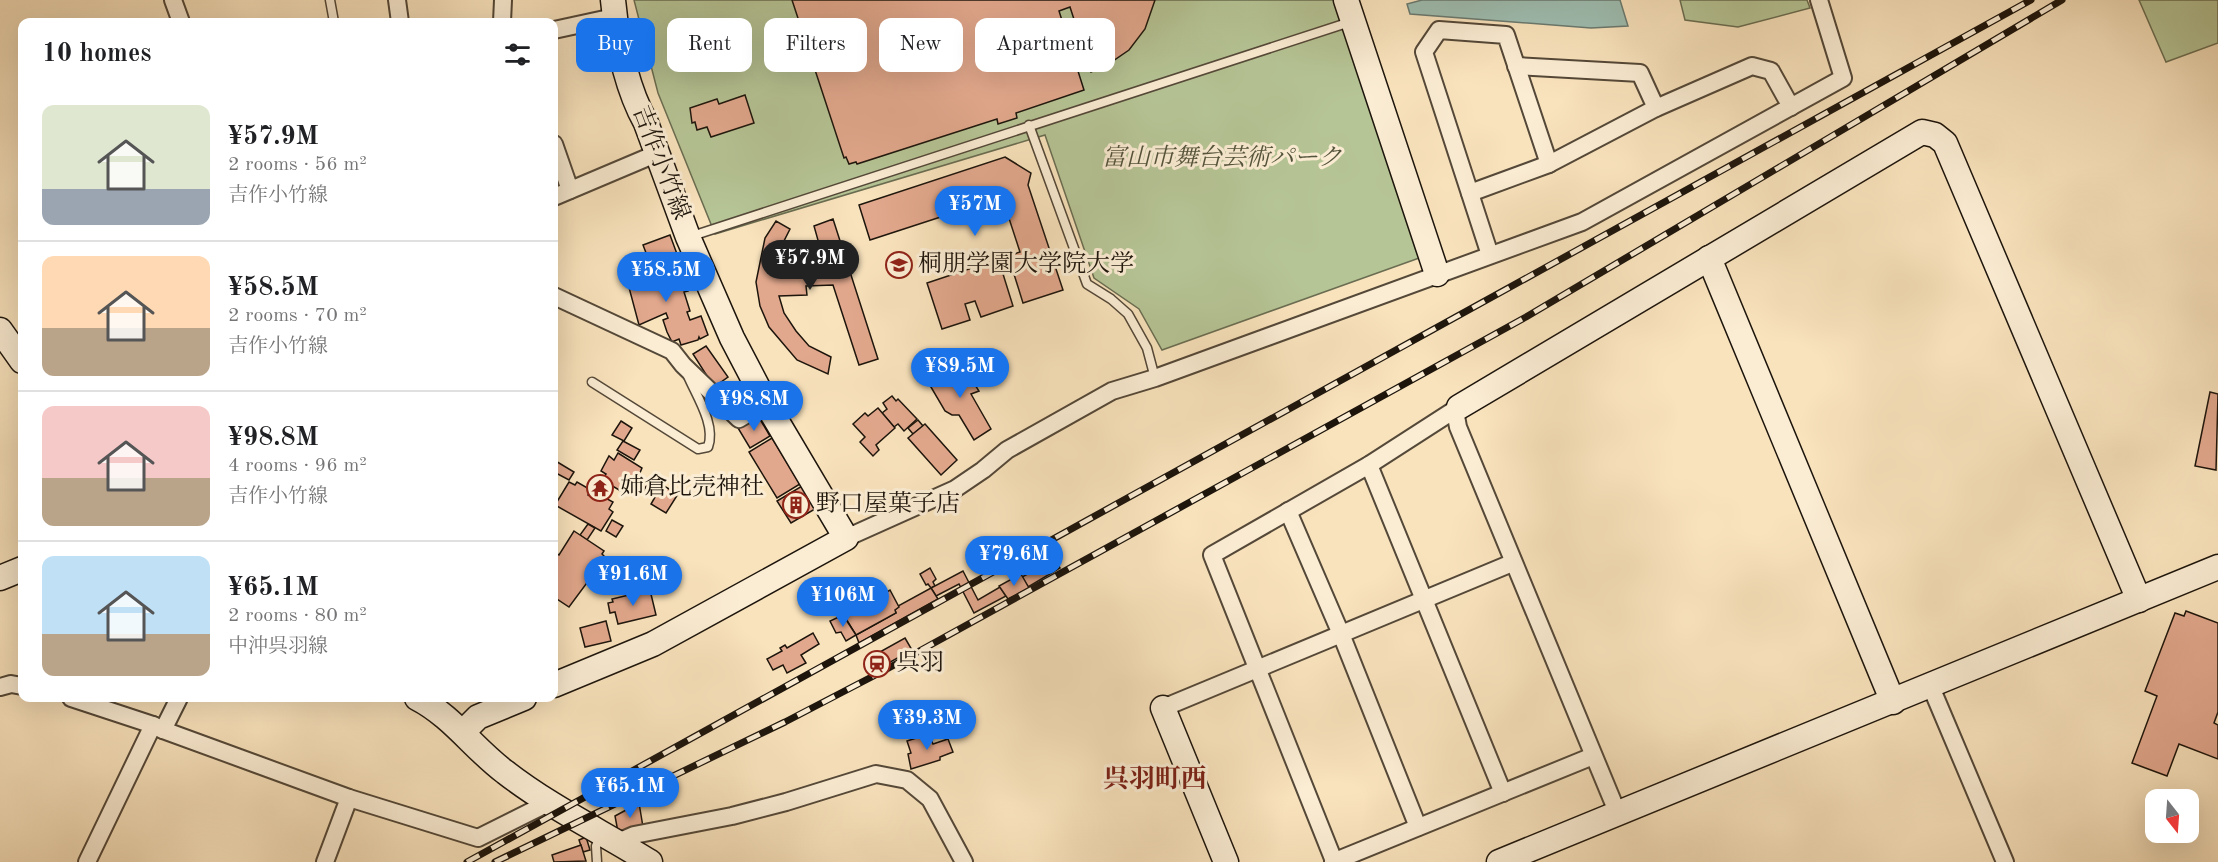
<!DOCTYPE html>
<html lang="en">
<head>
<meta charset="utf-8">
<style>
  body { margin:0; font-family:"Old Standard TT","Noto Serif JP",serif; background:#f6f6f6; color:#202124; height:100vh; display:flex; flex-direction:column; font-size:22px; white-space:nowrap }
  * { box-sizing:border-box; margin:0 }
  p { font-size:20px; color:#757577 }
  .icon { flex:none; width:33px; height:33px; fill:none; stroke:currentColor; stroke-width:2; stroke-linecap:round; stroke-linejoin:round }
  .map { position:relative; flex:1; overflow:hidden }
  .sheet { position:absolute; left:18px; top:18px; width:540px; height:684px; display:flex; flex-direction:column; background:#fff; border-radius:12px; box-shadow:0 6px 24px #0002 }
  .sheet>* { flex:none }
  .hud { position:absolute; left:576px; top:18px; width:570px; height:54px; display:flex; gap:12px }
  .needle { width:39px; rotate:163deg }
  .fabs { position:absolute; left:2145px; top:789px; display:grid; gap:12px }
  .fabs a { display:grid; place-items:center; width:54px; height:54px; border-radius:12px; background:#fff; box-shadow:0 6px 24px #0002; font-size:30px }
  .price { position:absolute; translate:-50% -51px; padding:0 14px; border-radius:21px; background:#1a73e8; color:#fff; font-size:20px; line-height:39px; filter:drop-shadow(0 2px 3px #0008) }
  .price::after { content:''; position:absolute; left:50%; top:36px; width:18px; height:14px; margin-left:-9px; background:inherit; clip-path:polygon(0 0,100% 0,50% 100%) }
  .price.selected { background:#222; color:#fff }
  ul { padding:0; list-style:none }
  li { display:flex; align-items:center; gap:18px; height:150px; padding:0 24px }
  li+li { border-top:2px solid #e0e0e0 }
  li span { display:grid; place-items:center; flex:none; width:168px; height:120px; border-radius:12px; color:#555 }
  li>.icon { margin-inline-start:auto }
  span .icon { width:72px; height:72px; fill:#fffc; stroke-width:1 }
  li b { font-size:26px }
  h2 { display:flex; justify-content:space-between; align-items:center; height:72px; padding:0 24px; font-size:26px }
  .tag { padding:0 21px; border-radius:12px; background:#fff; box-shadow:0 6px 24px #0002; font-size:21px; line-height:54px }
  .tag.selected { background:#1a73e8; color:#fff }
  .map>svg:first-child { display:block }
  .green { fill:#b6c596; stroke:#6a6d51; stroke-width:1.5 }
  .water { fill:#9ebeb2; stroke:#6a7a70; stroke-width:1.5 }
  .building { fill:#e2a88d; stroke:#1d150c; stroke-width:1.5 }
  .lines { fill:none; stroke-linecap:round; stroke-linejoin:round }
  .lane-casing { stroke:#544838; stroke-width:11 }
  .street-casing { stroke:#544838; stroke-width:20 }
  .secondary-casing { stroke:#1d150c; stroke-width:27 }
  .lane { stroke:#fbedd4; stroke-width:8 }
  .street { stroke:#fbedd4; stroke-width:16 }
  .secondary { stroke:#fbedd4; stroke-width:24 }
  .rail-casing { stroke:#1d150c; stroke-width:7 }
  .rail { stroke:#fbedd4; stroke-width:4.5; stroke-dasharray:14; stroke-linecap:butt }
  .labels { text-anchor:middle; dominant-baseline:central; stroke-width:6; stroke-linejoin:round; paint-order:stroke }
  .park-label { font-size:24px; font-style:italic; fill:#53533c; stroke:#fbedd4 }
  .street-label { font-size:24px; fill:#1d150c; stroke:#fbedd4 }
  .poi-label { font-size:24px; fill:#1d150c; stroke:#fbedd4; text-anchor:start }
  .neighbourhood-label { font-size:26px; font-weight:bold; fill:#7a1f14; stroke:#fbedd4 }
</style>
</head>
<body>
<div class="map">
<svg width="2218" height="862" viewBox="0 0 2218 862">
  <rect width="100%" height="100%" fill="#f9e3bd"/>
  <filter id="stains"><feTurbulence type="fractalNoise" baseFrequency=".00333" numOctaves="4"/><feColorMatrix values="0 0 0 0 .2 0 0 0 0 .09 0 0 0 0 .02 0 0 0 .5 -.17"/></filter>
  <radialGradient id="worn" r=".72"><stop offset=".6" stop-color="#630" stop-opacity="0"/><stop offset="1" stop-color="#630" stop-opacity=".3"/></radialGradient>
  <!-- green -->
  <g class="green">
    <polygon points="634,0 1336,0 1422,257 1162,350 1139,309 1094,278 1045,135 715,234 658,93"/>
    <polygon points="1680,0 1807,0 1810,8 1738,27 1685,20"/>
    <polygon points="2139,0 2218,0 2218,43 2166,62"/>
  </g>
  <!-- water -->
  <polygon class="water" points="1422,0 1620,0 1628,26 1591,28 1410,14 1407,4"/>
  <!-- building -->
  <g class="building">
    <polygon points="792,0 1155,0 1145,29 1129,50 1107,65 1091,72 1070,7 1059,11 1084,90 1016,113 1017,118 998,124 997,119 857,164 856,162 849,164 846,157 844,158"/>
    <polygon points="745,95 754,123 711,137 707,127 697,130 695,122 692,123 690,108 717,99 719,104"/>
    <polygon points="1005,157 1031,173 1028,185 1063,290 1023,303 1013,271 1003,274 1013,306 981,317 975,301 965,304 970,320 942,329 927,283 1020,252 1002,197 870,240 859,205"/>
    <polygon points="833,219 878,359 859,365 833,285 806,286 807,295 779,296 784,313 796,331 809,346 831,357 828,374 797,360 769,327 760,306 756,282 765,238 776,221 790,229 784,241 823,258 814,226"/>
    <polygon points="670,235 677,254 660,260 663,267 653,271 643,245"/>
    <polygon points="677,262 688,291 684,292 690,311 687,312 690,320 701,316 708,335 700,339 699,337 698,340 681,345 679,339 672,342 667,332 663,320 668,318 666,313 639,325 627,280"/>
    <polygon points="706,346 728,377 714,387 693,354"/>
    <polygon points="961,363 979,391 971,394 991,429 974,440 959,415 952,415 945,411 928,382"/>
    <polygon points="745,386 752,399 742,405 727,396"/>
    <polygon points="2210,392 2218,394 2216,470 2195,466"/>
    <polygon points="892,396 896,401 898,399 917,419 904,431 898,424 894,427 882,413 887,409 883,403"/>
    <polygon points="878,408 895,428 876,445 879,450 873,456 860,442 865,437 853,424 865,413 868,416"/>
    <polygon points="758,416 770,436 750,448 738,428"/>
    <polygon points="918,420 923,426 913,434 908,428"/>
    <polygon points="621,421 632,428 624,441 612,435"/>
    <polygon points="925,424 957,460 941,475 908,438"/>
    <polygon points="772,438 800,484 777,498 749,452"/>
    <polygon points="623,441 640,450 634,460 617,450"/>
    <polygon points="618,453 642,468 639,475 649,481 642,494 631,487 626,494 602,480 606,474 601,471 609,456 614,460"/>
    <polygon points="554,460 574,472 569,480 554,472"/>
    <polygon points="569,482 575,485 577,482 591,490 588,495 597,500 600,495 613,502 609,509 613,512 601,531 555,505"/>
    <polygon points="662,485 678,494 666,513 651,504"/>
    <polygon points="802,486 815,509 791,523 777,501"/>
    <polygon points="612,520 623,526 616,537 606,531"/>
    <polygon points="588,524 595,528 587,540 580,535"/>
    <polygon points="574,531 604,551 602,554 605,557 594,573 589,569 586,573 592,576 569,607 554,597 554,552 559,555"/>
    <polygon points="1055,559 1060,568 1028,587 1022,577"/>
    <polygon points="930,568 936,579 933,582 935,586 931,588 928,584 926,585 920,574"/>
    <polygon points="963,571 978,600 1000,587 1006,596 974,613 959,584 936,596 931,588"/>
    <polygon points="1021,574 1029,588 1008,599 999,586"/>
    <polygon points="931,588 938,599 859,643 856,635 896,613 895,610 898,606"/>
    <polygon points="650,590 656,615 618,624 615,612 610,613 608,603 613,602 612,599"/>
    <polygon points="890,590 899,607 895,610 896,613 856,635 843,614 853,608 854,612"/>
    <polygon points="2186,611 2218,623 2218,712 2214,723 2218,725 2218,759 2179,744 2167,776 2132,763 2157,696 2145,691 2175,613 2184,616"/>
    <polygon points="843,615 856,635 846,641 841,632 836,633 830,621"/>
    <polygon points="606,621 611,641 585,647 580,628"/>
    <polygon points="813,633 819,644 801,655 806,663 787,673 783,665 773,670 767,659 782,651 780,648 785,645 787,648"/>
    <polygon points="905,638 912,650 885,665 878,653"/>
    <polygon points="929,734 933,744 948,739 953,752 940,757 940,760 911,769 908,754 911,753 907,741"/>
    <polygon points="639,803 643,827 618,832 615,816"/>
    <polygon points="586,837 590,850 583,852 579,840"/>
    <polygon points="581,845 586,861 554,862 552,855"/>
  </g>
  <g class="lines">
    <defs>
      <g id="lane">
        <polyline points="330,0 334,22"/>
        <polyline points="1029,125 1087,284 1111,299 1128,314 1147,348 1155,378"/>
        <polyline points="689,237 1350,22"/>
        <path d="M592,382L698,449L708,447C716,425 697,397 688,376"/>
        <polyline points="597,862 596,846 600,836"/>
      </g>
      <g id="street">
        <polyline points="173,0 181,22"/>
        <polyline points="397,0 400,22"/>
        <polyline points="502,22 503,0"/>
        <polyline points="554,30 614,17"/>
        <polyline points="1516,66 1640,73 1656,108"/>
        <polyline points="554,144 570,190"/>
        <polyline points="1470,193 1549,164 1656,108 1752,66 1771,71 1791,107"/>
        <polyline points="554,197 658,153"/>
        <polyline points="1490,255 1424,52 1439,30 1506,35 1549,164"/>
        <polyline points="554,296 672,351 683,365 739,419 766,403"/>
        <polyline points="1459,407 1456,416 1458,427 1618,814"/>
        <polyline points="1369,465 1503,793"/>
        <polyline points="1288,511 1341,634 1418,827"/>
        <polyline points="846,538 955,489 983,470 1007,450 1112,391 1155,378 1582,222 1843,78 1819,0"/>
        <polyline points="0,687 11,684 22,686"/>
        <polyline points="1931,687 2005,862"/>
        <polyline points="71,698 153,725"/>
        <polyline points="1163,708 1512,563"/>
        <polyline points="163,730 349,798 478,838 548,803"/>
        <polyline points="618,842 634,835 732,816 786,802 876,774 907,780 930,799 964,862"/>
        <polyline points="1334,861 1212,555 1369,465 1459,407"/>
        <polyline points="87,862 153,725 163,730 179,698"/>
        <polyline points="325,862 349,798"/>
        <polyline points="1333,862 1593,756"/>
      </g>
      <g id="secondary">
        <polyline points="1346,0 1437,274"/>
        <polyline points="1709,258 1893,702"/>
        <polyline points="0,330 22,361"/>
        <polyline points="1459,407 1922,132 1935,135 1945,143 2139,600"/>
        <polyline points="0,578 22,569"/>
        <path d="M554,685L653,644L846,538L766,403L732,338L688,237L646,123C626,87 617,41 613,0"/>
        <path d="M417,698C452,716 474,749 505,772C550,807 602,832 650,862"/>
        <polyline points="1163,708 1226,862"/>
        <polyline points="463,732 478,717 524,698"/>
        <polyline points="1499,862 2218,567"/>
      </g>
    </defs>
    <!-- lane casing -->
    <use href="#lane" class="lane-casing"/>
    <!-- street casing -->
    <use href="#street" class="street-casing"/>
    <!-- secondary casing -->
    <use href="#secondary" class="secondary-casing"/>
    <!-- lane -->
    <use href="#lane" class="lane"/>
    <!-- street -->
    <use href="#street" class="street"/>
    <!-- secondary -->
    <use href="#secondary" class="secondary"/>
    <defs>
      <g id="rail">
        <polyline points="467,862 2031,0"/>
        <polyline points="495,862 785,722 885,670 1526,317 2062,0"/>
      </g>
    </defs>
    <!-- rail casing -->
    <use href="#rail" class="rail-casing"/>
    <!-- rail -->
    <use href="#rail" class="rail"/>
  </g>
  <!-- icons -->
  <defs>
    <symbol id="university-ring" viewBox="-11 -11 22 22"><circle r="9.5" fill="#fbedd4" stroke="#8f2418" stroke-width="1.5"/><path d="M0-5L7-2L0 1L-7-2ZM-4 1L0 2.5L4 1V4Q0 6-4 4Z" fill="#8f2418"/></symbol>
    <symbol id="temple-ring" viewBox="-11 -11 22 22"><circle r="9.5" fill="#fbedd4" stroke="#8f2418" stroke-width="1.5"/><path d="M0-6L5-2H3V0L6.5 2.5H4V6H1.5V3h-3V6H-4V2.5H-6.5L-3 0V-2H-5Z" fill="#8f2418"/></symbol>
    <symbol id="building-ring" viewBox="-11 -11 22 22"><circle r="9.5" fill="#fbedd4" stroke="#8f2418" stroke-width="1.5"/><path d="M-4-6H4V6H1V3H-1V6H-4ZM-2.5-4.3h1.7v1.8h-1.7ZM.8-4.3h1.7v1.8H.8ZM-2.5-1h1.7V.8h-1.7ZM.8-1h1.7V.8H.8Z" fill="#8f2418"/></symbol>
    <symbol id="station-ring" viewBox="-11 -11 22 22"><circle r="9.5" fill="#fbedd4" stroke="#8f2418" stroke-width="1.5"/><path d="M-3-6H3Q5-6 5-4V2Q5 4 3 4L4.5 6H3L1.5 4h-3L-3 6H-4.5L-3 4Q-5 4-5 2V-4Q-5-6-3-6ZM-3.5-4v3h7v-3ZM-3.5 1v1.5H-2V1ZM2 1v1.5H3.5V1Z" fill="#8f2418"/></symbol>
  </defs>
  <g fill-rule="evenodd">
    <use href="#university-ring" x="884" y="250" width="30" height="30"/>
    <use href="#temple-ring" x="585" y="473" width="30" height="30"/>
    <use href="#building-ring" x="781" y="490" width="30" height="30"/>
    <use href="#station-ring" x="862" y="649" width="30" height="30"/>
  </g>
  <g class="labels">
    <!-- park labels -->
    <g class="park-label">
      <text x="1222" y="159">富山市舞台芸術パーク</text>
    </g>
    <!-- street labels -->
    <g class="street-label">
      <text transform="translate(660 163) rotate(69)">吉作小竹線</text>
    </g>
    <!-- poi labels -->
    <g class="poi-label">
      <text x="918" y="265">桐朋学園大学院大学</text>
      <text x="620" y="488">姉倉比売神社</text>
      <text x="816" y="505">野口屋菓子店</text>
      <text x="896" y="664">呉羽</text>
    </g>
    <!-- neighbourhood labels -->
    <g class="neighbourhood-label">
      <text x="1155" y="780">呉羽町西</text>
    </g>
  </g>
  <rect width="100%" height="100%" filter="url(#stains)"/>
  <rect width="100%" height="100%" fill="url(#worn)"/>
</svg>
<div class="fabs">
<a><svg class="needle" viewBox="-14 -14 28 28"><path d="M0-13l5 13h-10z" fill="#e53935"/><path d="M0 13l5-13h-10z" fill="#757577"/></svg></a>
</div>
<b class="price" style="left:975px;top:237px">¥57M</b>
<b class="price selected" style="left:810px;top:291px">¥57.9M</b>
<b class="price" style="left:666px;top:303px">¥58.5M</b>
<b class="price" style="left:960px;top:399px">¥89.5M</b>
<b class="price" style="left:754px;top:432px">¥98.8M</b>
<b class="price" style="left:1014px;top:587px">¥79.6M</b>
<b class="price" style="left:633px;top:607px">¥91.6M</b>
<b class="price" style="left:843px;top:628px">¥106M</b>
<b class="price" style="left:927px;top:751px">¥39.3M</b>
<b class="price" style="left:630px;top:819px">¥65.1M</b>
<div class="hud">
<a class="tag selected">Buy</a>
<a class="tag">Rent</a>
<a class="tag">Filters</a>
<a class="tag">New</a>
<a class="tag">Apartment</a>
</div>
<section class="sheet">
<h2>10 homes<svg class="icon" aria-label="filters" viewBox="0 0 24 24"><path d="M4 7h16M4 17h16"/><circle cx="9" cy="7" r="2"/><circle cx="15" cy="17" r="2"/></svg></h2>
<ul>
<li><span style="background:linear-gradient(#dfe7d0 70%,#9aa5b1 0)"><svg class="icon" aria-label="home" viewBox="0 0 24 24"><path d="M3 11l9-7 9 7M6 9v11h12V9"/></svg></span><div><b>¥57.9M</b><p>2 rooms · 56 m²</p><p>吉作小竹線</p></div></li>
<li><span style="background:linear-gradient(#ffd9b3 60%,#b9a48a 0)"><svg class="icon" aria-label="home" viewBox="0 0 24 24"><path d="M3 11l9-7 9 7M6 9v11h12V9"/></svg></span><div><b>¥58.5M</b><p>2 rooms · 70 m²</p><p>吉作小竹線</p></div></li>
<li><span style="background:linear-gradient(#f6c9c9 60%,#b9a48a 0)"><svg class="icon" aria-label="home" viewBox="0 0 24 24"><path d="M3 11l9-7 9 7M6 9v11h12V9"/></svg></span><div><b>¥98.8M</b><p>4 rooms · 96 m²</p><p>吉作小竹線</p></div></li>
<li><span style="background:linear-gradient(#bfe0f5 65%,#b9a48a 0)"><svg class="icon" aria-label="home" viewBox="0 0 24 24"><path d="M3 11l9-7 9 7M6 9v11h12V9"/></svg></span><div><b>¥65.1M</b><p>2 rooms · 80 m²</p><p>中沖呉羽線</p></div></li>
</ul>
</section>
</div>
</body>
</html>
